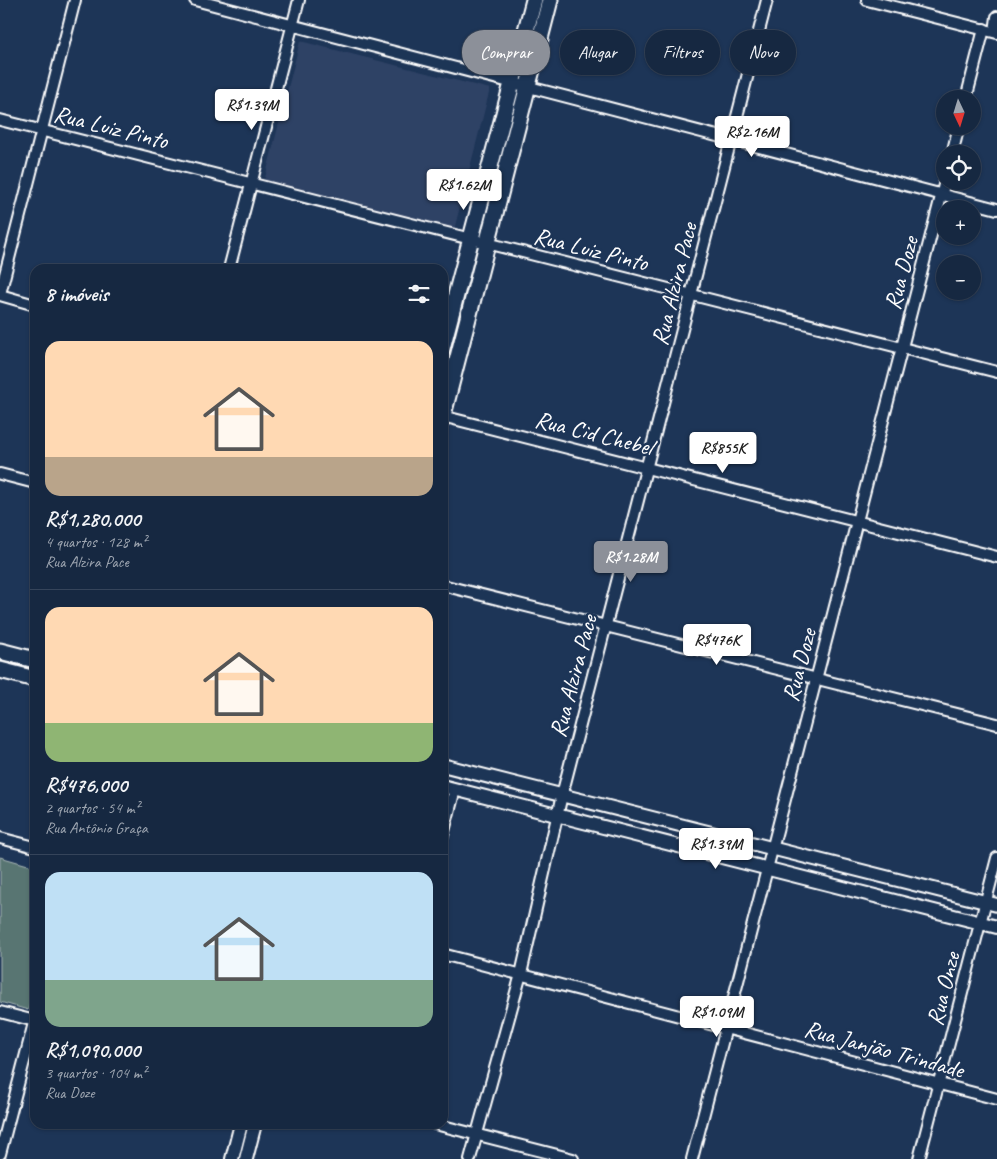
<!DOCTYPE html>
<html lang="pt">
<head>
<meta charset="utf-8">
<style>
  body { margin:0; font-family:Caveat,sans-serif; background:#23344c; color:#f1f3f6; height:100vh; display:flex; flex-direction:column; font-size:19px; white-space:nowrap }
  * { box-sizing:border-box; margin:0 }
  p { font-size:16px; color:#9ea6b1 }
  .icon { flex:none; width:28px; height:28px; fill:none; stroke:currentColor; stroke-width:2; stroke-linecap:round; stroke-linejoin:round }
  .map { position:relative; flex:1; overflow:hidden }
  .details { position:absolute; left:30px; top:264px; width:418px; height:865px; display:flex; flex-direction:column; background:#162841; border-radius:15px; box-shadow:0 1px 4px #0004,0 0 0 1px #35445a }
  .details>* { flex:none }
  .guide { position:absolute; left:462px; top:30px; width:459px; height:45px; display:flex; gap:10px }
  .needle { width:32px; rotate:176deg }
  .tools { position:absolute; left:936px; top:90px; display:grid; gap:10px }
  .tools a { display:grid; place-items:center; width:45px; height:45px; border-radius:50%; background:#162841; box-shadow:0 1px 4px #0004,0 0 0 1px #35445a; font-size:25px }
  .price { position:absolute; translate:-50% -42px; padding:0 11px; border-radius:5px; background:#fff; color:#222; font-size:16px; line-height:32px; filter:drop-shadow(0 1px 2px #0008) }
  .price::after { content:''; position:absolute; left:50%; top:30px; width:15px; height:11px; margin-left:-8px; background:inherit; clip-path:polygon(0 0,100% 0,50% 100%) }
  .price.selected { background:#8c9099; color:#fff }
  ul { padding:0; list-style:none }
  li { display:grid; align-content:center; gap:10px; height:265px; padding:0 15px }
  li+li { border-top:1px solid #35445a }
  li span { display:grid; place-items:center; height:155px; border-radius:15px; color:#555 }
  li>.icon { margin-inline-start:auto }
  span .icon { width:90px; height:90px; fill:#fffc; stroke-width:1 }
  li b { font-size:21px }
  h2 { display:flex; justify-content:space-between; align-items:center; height:60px; padding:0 15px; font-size:21px }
  .pill { padding:0 18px; border-radius:22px; background:#162841; box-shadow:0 1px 4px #0004,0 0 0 1px #35445a; font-size:18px; line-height:45px }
  .pill.selected { background:#8c9099; color:#fff }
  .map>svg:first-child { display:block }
  .built { fill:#2f4265 }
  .green { fill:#587472; stroke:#acbab8 }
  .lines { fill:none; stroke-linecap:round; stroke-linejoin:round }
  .minor-casing { stroke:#fff; stroke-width:14 }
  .tertiary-casing { stroke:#fff; stroke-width:16 }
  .secondary-casing { stroke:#fff; stroke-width:19 }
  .minor { stroke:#1d3557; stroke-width:10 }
  .tertiary { stroke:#1d3557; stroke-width:12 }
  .secondary { stroke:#1d3557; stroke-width:15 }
  .labels { text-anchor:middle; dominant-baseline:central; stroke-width:5; stroke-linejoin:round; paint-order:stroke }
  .street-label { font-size:24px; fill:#fff; stroke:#1d3557 }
</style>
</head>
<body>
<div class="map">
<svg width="997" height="1159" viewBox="0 0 997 1159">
  <rect width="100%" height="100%" fill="#1d3557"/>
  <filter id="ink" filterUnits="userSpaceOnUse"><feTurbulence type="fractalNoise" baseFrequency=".02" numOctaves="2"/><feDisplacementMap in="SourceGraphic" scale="10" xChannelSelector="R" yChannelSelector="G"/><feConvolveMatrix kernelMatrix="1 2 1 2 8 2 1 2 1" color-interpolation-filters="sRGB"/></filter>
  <g filter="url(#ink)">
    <!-- built -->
    <polygon class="built" points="300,41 490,89 454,230 264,182"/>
    <!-- green -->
    <polygon class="green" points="0,857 35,867 35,986 28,1010 0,1002"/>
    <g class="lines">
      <defs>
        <g id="minor">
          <polyline points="195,0 997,209"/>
          <polyline points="867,0 997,33"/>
          <polyline points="995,32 997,17"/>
          <polyline points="966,99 984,29"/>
          <polyline points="0,120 997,372"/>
          <polyline points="952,154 959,126"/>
          <polyline points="229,269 299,0"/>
          <polyline points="0,294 75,0"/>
          <polyline points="0,295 35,305"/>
          <polyline points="442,416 997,557"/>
          <polyline points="0,474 35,483"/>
          <polyline points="442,585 997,724"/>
          <polyline points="0,838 35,847"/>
          <polyline points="442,839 455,789"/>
          <polyline points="442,954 997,1099"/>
          <polyline points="0,1012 35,1021"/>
          <polyline points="435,1124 573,1159"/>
          <polyline points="0,1154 35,1019"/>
          <polyline points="470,1159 521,974 562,795 767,0"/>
          <polyline points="692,1159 945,181"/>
          <polyline points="919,1159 997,858"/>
        </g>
        <g id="tertiary">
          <polyline points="442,765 997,905"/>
          <polyline points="442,786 997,927"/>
          <polyline points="232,1159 241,1124"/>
          <polyline points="246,1159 255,1124"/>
        </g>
        <g id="secondary">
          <polyline points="442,348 534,0"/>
          <polyline points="442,419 550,0"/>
          <polyline points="0,651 35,660"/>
          <polyline points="0,670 35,679"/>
        </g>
      </defs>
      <!-- minor casing -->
      <use href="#minor" class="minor-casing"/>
      <!-- tertiary casing -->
      <use href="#tertiary" class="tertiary-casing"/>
      <!-- secondary casing -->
      <use href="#secondary" class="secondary-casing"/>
      <!-- minor -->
      <use href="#minor" class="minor"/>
      <!-- tertiary -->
      <use href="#tertiary" class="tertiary"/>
      <!-- secondary -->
      <use href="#secondary" class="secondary"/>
    </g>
  </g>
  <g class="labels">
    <!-- street labels -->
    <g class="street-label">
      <text transform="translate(111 127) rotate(14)">Rua Luiz Pinto</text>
      <text transform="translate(591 249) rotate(14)">Rua Luiz Pinto</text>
      <text transform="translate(901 273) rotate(-75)">Rua Doze</text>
      <text transform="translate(674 284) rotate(-76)">Rua Alzira Pace</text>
      <text transform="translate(594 433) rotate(14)">Rua Cid Chebel</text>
      <text transform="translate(799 665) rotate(-75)">Rua Doze</text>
      <text transform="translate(573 676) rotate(-75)">Rua Alzira Pace</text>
      <text transform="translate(943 989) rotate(-76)">Rua Onze</text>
      <text transform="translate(884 1049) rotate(15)">Rua Janjão Trindade</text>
    </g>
  </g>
</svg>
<div class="tools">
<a><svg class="needle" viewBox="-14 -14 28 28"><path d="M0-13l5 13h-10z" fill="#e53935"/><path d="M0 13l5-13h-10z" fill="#9ea6b1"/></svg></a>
<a><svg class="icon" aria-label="locate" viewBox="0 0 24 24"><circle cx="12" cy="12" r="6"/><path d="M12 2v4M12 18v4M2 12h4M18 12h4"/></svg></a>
<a>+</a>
<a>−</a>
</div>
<b class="price" style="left:252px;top:131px">R$1.39M</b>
<b class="price" style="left:752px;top:158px">R$2.16M</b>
<b class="price" style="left:464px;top:211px">R$1.62M</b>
<b class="price" style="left:723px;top:474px">R$855K</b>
<b class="price selected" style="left:631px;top:583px">R$1.28M</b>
<b class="price" style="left:717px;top:666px">R$476K</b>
<b class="price" style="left:716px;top:870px">R$1.39M</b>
<b class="price" style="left:717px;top:1038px">R$1.09M</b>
<div class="guide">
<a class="pill selected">Comprar</a>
<a class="pill">Alugar</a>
<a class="pill">Filtros</a>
<a class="pill">Novo</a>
</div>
<section class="details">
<h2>8 imóveis<svg class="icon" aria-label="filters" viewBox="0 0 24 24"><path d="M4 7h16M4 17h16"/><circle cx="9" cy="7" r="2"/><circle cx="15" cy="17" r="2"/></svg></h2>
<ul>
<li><span style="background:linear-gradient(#ffd9b3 75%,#b9a48a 0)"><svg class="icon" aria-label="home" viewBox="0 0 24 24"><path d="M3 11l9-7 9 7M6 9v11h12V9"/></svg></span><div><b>R$1,280,000</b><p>4 quartos · 128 m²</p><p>Rua Alzira Pace</p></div></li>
<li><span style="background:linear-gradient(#ffd9b3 75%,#8fb573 0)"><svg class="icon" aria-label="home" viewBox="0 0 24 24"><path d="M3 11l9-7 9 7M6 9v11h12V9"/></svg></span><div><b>R$476,000</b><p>2 quartos · 54 m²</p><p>Rua Antônio Graça</p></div></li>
<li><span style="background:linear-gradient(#bfe0f5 70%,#7fa58c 0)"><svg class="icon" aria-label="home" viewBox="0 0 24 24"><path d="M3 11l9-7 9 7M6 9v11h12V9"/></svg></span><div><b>R$1,090,000</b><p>3 quartos · 104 m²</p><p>Rua Doze</p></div></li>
</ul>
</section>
</div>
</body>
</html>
